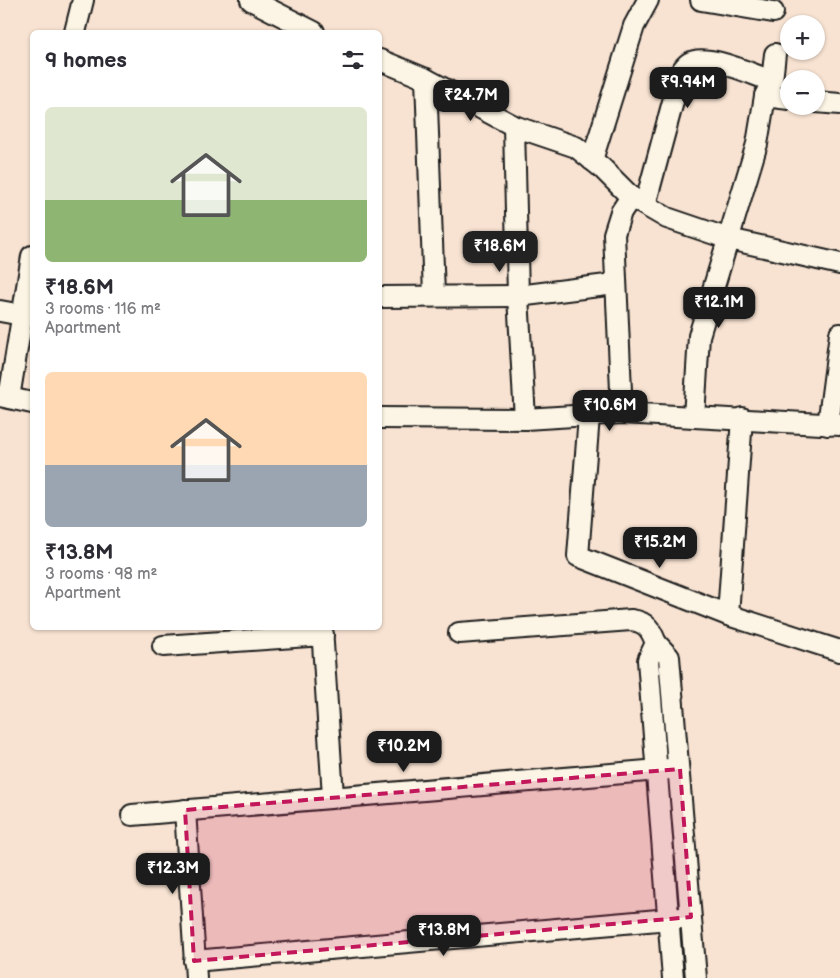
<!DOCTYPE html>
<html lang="en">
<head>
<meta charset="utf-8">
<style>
  body { margin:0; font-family:"Balsamiq Sans",sans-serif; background:#f2f2f3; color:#2b2b33; height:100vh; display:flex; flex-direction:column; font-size:19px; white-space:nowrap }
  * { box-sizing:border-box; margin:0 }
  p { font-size:16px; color:#7c7c81 }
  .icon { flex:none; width:28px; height:28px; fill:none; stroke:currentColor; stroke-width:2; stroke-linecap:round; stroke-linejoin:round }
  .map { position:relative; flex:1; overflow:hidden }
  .side { position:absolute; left:30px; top:30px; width:352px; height:600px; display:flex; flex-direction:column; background:#fff; border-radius:8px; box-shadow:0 1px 4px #0004 }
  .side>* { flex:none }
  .buttons { position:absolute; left:780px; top:15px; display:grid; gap:10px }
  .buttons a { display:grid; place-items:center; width:45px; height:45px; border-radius:50%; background:#fff; box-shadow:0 1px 4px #0004; font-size:25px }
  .price { position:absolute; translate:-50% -42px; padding:0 11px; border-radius:10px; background:#1c1c1c; color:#fff; font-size:16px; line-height:32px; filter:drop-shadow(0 1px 2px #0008) }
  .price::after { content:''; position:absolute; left:50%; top:30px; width:15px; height:11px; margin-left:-8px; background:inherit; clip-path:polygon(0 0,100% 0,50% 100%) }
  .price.selected { background:#222; color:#fff }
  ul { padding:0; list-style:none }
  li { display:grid; align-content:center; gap:10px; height:265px; padding:0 15px }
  li span { display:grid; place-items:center; height:155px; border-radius:8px; color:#555 }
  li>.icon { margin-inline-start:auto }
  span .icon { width:90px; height:90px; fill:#fffc; stroke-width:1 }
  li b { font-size:21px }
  h2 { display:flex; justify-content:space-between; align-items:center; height:60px; padding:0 15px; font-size:21px }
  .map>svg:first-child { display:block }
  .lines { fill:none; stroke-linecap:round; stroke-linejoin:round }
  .minor-casing { stroke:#1c1c1c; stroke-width:24 }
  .minor { stroke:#fcf5e5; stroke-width:20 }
  .marked { fill:#c2185b; fill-opacity:0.2; stroke:#c2185b; stroke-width:4; stroke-dasharray:10 6; stroke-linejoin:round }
</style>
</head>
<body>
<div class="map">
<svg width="840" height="978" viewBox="0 0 840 978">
  <rect width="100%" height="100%" fill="#f8e3d2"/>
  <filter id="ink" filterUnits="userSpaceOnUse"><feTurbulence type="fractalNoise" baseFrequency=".02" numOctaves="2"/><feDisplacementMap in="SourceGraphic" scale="10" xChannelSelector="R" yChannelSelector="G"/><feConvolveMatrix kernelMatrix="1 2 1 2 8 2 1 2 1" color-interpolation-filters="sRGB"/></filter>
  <g filter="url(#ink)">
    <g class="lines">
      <defs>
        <g id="minor">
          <polyline points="251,0 314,32"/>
          <polyline points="701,0 773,12"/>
          <polyline points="75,32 83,0"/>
          <polyline points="380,60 426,79 514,126 576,147 602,168 631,197 667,218 729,239 840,264"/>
          <polyline points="426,79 434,295"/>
          <polyline points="765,96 789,99"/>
          <polyline points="816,102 840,104"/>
          <polyline points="514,126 518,296 525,419"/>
          <polyline points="592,160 634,26 648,0"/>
          <path d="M645,205L681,72C683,69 686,65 689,63C706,52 753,75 772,81"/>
          <polyline points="380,297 518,296 615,284"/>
          <polyline points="0,311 22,315"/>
          <polyline points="0,396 32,403"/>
          <polyline points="9,398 32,256"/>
          <polyline points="622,413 614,234 621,212 631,197"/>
          <polyline points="589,416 578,556 728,615 840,651"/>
          <polyline points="694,417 699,336 757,144 765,96 772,81 775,54"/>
          <polyline points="380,418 525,419 622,413 840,425"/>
          <polyline points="828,425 840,334"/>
          <polyline points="728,615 742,418"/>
          <polyline points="322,628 333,796"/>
          <path d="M459,633L631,620C647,622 651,630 656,643"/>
          <polyline points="163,646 323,635"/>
          <polyline points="185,810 196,978"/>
          <polyline points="132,815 670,769"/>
          <polyline points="194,961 681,918"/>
          <polyline points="673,978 648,660 656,643 669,657 696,978"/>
        </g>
      </defs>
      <!-- minor casing -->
      <use href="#minor" class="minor-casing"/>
      <!-- minor -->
      <use href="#minor" class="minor"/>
    </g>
  </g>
  <!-- marked area -->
  <path class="marked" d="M680,769L691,917L194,961L185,810Z"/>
</svg>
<div class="buttons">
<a>+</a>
<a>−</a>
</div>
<b class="price" style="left:688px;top:109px">₹9.94M</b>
<b class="price" style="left:471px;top:122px">₹24.7M</b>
<b class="price selected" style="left:500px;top:273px">₹18.6M</b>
<b class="price" style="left:719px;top:329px">₹12.1M</b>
<b class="price" style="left:610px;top:432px">₹10.6M</b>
<b class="price" style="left:660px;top:569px">₹15.2M</b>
<b class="price" style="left:404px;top:773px">₹10.2M</b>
<b class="price" style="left:173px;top:895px">₹12.3M</b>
<b class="price" style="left:444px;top:957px">₹13.8M</b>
<section class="side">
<h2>9 homes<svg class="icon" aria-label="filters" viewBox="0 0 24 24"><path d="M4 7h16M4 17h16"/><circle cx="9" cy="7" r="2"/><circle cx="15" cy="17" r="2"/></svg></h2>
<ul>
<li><span style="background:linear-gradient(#dfe7d0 60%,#8fb573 0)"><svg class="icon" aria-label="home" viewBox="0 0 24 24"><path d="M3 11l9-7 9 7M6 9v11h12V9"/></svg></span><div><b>₹18.6M</b><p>3 rooms · 116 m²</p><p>Apartment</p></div></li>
<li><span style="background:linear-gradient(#ffd9b3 60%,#9aa5b1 0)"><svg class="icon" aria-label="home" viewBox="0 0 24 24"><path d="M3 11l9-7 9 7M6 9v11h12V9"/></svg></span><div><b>₹13.8M</b><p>3 rooms · 98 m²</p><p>Apartment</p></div></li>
</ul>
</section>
</div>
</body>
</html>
